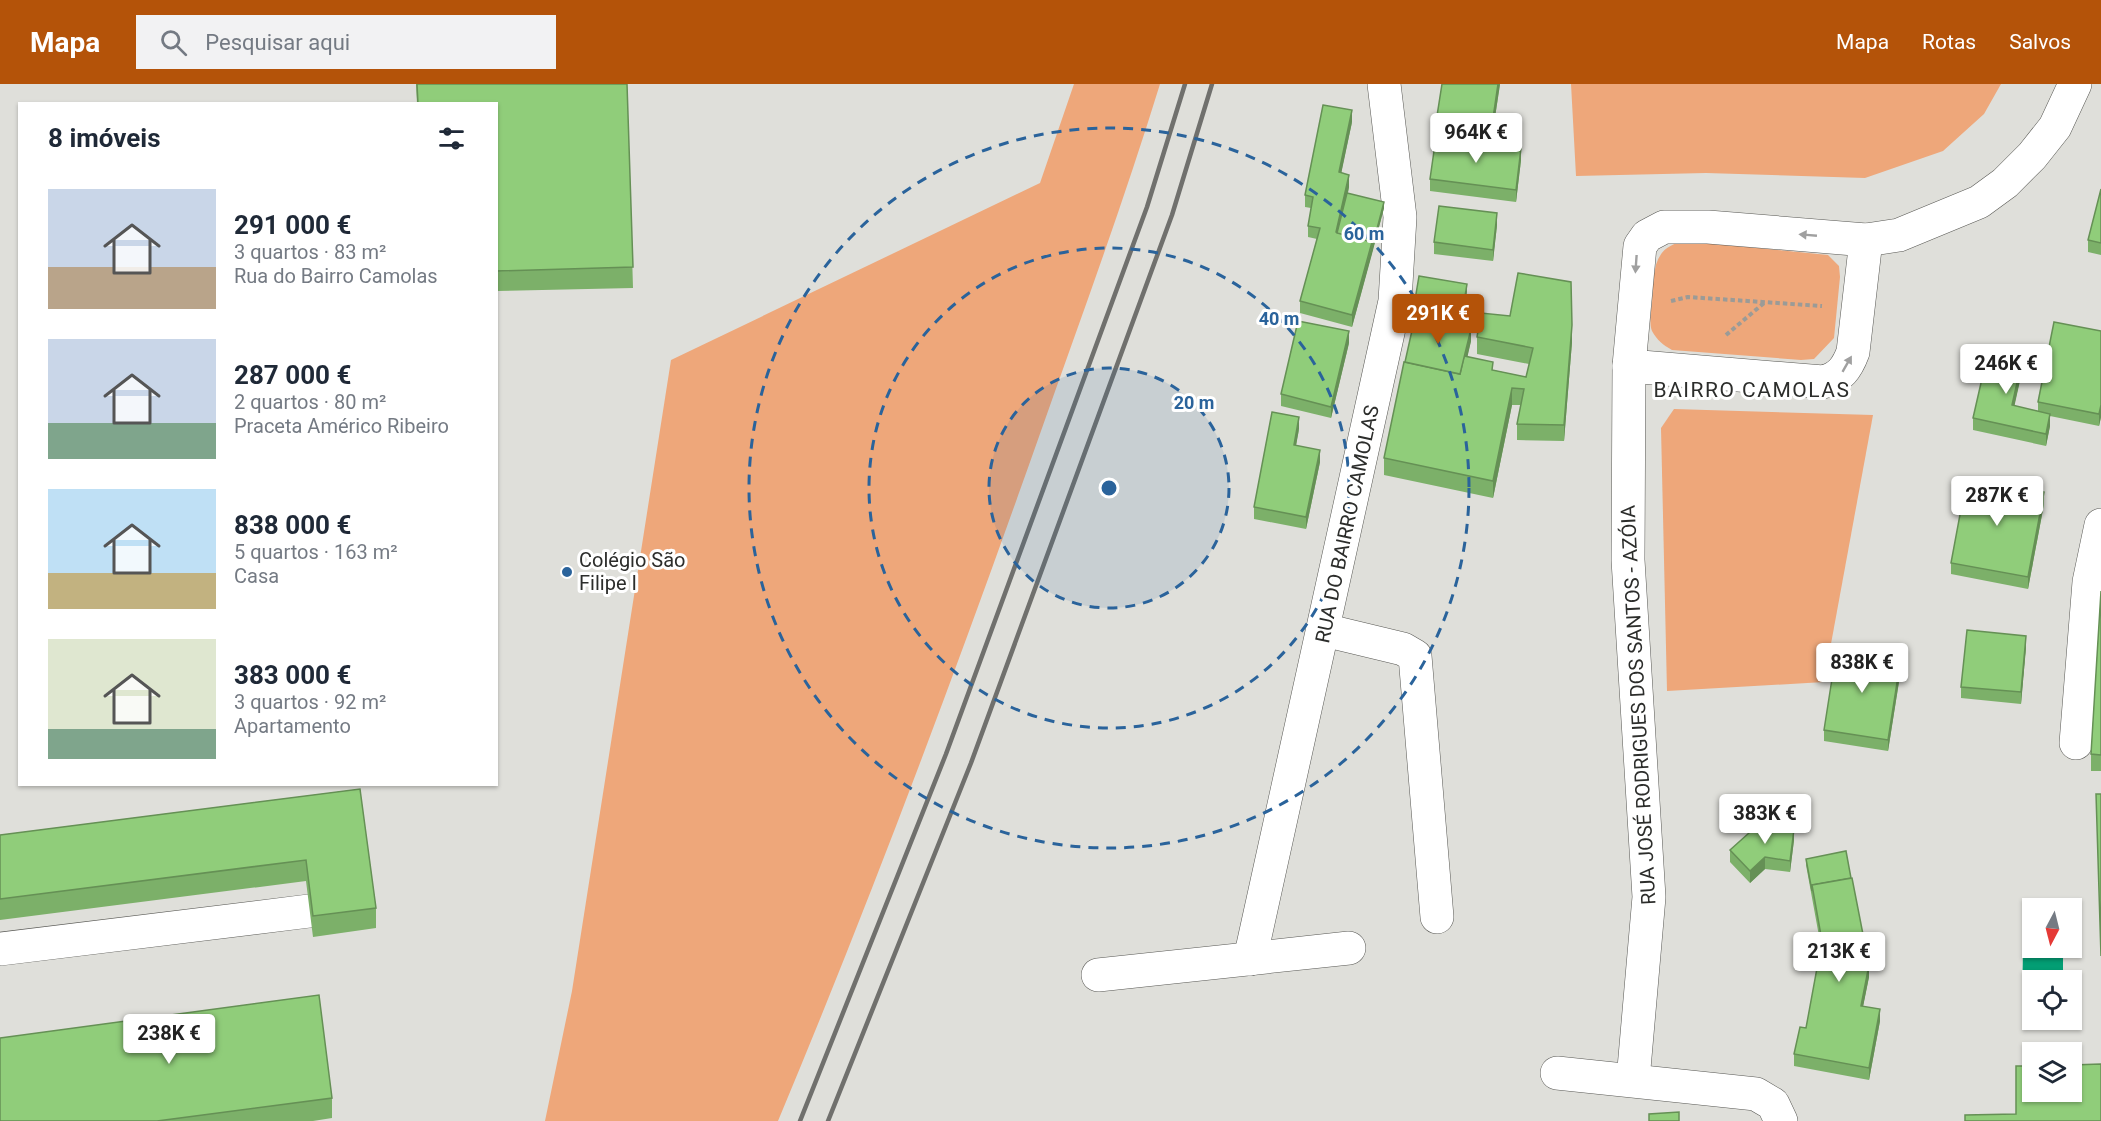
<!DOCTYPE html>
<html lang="pt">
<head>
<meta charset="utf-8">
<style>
  body { margin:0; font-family:Roboto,sans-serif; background:#f2f2f3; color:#1f2937; height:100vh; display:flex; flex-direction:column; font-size:22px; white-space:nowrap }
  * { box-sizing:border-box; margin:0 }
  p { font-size:20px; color:#747a83 }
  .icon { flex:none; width:33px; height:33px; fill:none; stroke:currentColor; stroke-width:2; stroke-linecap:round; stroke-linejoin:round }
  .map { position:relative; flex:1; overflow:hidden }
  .panel { position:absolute; left:18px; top:18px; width:480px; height:684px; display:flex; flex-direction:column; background:#fff; border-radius:0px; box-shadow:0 2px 4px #0004 }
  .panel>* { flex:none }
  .needle { width:39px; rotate:187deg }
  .tools { position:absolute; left:2022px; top:814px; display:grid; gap:12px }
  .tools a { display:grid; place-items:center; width:60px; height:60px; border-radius:0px; background:#fff; box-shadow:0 2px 4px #0004; font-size:30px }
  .price { position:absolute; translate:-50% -51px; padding:0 14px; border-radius:6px; background:#fff; color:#222; font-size:20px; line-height:39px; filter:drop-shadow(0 2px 3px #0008) }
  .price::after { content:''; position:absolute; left:50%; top:36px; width:18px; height:14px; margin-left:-9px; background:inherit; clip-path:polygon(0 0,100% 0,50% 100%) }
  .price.on { background:#b45309; color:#fff }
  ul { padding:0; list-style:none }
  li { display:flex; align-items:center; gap:18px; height:150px; padding:0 30px }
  li span { display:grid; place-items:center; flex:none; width:168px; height:120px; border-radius:0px; color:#555 }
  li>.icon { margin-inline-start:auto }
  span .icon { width:72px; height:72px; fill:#fffc; stroke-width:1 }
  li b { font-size:26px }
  h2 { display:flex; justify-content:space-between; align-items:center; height:72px; padding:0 30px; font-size:26px }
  header { display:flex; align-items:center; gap:36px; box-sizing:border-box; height:84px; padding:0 30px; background:#b45309; color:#fff }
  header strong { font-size:28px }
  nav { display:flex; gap:33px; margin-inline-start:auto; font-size:21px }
  .search { width:420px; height:54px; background:#f2f2f3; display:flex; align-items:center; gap:15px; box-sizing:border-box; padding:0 21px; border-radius:0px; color:#747a83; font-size:22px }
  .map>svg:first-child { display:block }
  .green { fill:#eea77a }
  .water { fill:#039e74 }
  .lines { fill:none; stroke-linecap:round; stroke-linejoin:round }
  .minor-casing { stroke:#585854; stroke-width:34 }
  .path { stroke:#9b9b97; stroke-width:4; stroke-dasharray:4.5 3; stroke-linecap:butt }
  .minor { stroke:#fff; stroke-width:33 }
  .rail { stroke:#70706d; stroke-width:4.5 }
  .wall { fill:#7cb069 }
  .shaded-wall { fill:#659055 }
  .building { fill:#90cd7a; stroke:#659055; stroke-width:1.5 }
  .oneway { fill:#a0a0a0 }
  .ring { fill:none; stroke:#2a639b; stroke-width:3; stroke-dasharray:10 8 }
  .poi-dot { fill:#2a639b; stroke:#fff; stroke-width:2 }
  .labels { text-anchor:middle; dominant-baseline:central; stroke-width:6; stroke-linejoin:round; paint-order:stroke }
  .street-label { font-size:20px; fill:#2c2d2b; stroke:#fff }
  .poi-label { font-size:20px; fill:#2c2d2b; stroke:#fff; text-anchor:start }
  .neighbourhood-label { font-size:21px; letter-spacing:1.5px; fill:#2c2d2b; stroke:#fff }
  .centre { fill:#2a639b; stroke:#fff; stroke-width:3 }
  .ring-label { font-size:18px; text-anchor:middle; font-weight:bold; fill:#2a639b; stroke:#fff; stroke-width:6; stroke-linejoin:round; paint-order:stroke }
</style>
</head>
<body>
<header>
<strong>Mapa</strong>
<div class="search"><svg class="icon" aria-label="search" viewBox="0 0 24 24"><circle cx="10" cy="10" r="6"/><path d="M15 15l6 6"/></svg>Pesquisar aqui</div>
<nav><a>Mapa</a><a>Rotas</a><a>Salvos</a></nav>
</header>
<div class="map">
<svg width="2101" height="1037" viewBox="0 0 2101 1037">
  <rect width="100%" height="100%" fill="#dfdfda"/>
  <!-- green -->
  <g class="green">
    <path d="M1074,0H1160C1124,117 1082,231 1041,347C959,579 873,810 778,1037H545L572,907L671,276L1040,99Z"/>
    <polygon points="1571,0 2001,0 1984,30 1943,67 1865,94 1706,89 1576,92"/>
    <path d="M1689,157L1828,171L1839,182L1840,193L1834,254L1814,275L1801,276L1672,266C1663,261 1657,256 1652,247C1649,240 1651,227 1652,219C1654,189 1651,160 1689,157Z"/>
    <polygon points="1674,325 1873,331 1824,598 1667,607 1661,344"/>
  </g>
  <!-- water -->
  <polygon class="water" points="2063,867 2063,897 2032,897 2031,933 2022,918 2023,868"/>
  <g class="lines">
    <defs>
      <g id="minor">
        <path d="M1629,282L1823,298C1840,294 1847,284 1853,268L1866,156"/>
        <polyline points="1324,546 1403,565 1415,572 1437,833"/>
        <polyline points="2076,659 2089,498 2101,441"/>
        <polyline points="0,865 309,827"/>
        <polyline points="1250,875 1395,217 1400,133 1384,0"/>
        <polyline points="1098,891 1349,864"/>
        <polyline points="1557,989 1756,1010 1773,1020 1781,1037"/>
        <polyline points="1633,996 1649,813 1628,476 1629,282 1640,162 1647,152 1664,143 1708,143 1866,156 1899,151 1979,118 2005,99 2032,72 2055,43 2075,0"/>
      </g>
    </defs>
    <!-- minor casing -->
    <use href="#minor" class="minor-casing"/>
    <!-- path -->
    <g class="path">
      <polyline points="1671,217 1688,213 1822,222"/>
      <polyline points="1726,251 1764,219"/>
    </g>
    <!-- minor -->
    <use href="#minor" class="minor"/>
    <!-- rail -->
    <g class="rail">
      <polyline points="800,1037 946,670 1147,123 1185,0"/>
      <polyline points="828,1037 971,679 1172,131 1212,0"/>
    </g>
  </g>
  <!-- wall -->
  <g class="wall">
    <polygon points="416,0 627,0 633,204 496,207 496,20 417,20"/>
    <polygon points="1442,0 1500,0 1492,53 1437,44 1437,32"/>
    <polygon points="1352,38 1341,89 1349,103 1348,109 1384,124 1352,243 1300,229 1300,217 1317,155 1308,153 1308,142 1311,124 1305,123 1305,111"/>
    <polygon points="1521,76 1516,118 1430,107 1430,95"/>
    <polygon points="2101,105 2101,171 2088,168 2088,156"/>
    <polygon points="1497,141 1493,177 1434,170 1434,158"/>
    <polygon points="1467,207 1461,242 1438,238 1471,257 1467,273 1493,286 1526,293 1529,280 1477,270 1477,253 1572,258 1564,357 1517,356 1517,340 1521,321 1512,321 1493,414 1384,391 1384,374 1415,234 1413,234 1413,228"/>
    <polygon points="2101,247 2101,333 2099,342 2050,332 2050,342 2046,362 1973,346 1973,334 2023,283 2014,322 2038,327 2038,318"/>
    <polygon points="1349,259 1331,334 1281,322 1281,310"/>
    <polygon points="1299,345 1296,361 1320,378 1306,445 1254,435 1254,423"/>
    <polygon points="2044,420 2028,505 1951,490 1951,479"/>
    <polygon points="2101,507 2101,687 2091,687 2091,670"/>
    <polygon points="2026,563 2021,620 1961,614 1961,603"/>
    <polygon points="1901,585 1888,667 1824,657 1824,646"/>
    <polygon points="360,705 376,824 376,844 313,853 306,797 0,836 0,751"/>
    <polygon points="1794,756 1790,788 1765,785 1750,799 1730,778 1730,766"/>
    <polygon points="1806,775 1869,893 1863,922 1880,937 1869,996 1794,982 1794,970 1806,944 1821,863 1806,781"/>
    <polygon points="332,1014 332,1034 313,1037 0,1037"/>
  </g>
  <!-- shaded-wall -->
  <g class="shaded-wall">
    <polygon points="1498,0 1500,0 1492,53 1492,41"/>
    <polygon points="1352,26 1352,38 1339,100 1339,88"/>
    <polygon points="1521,64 1521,76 1516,118 1516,106"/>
    <polygon points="1349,91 1349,103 1337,154 1336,148"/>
    <polygon points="1384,118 1384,124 1372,170 1352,243 1352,231"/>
    <polygon points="1497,129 1497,141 1493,177 1493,166"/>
    <polygon points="1467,200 1467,207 1461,242 1461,236"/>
    <polygon points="1572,241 1572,258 1564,357 1564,341"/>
    <polygon points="1471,245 1471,257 1460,306 1460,295"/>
    <polygon points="1349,247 1349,259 1331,334 1331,323"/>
    <polygon points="2023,272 2023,283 2012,333 2012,321"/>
    <polygon points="1512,304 1512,321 1493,414 1493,397"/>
    <polygon points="2101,321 2101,333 2099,342 2099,330"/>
    <polygon points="2050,330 2050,342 2046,362 2046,350"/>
    <polygon points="1299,333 1299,345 1294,373 1294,361"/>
    <polygon points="1320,366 1320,378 1306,445 1306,433"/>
    <polygon points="2044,408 2044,420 2028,505 2028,493"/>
    <polygon points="2026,552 2026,563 2021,620 2021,608"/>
    <polygon points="1901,573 1901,585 1888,667 1888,656"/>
    <polygon points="1794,745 1794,756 1790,788 1790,777"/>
    <polygon points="1765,773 1765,785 1750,799 1750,787"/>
    <polygon points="1869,881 1869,893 1861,933 1861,922"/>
    <polygon points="1880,925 1880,937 1869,996 1869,984"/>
  </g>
  <!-- building -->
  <g class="building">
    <polygon points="417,0 627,0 633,183 496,187 496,20 418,20"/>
    <polygon points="1442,0 1498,0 1492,41 1437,32"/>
    <polygon points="1323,21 1352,26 1339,88 1349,91 1336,148 1372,158 1352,231 1300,217 1320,144 1308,142 1313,113 1305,111"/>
    <polygon points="1436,53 1521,64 1516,106 1430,95"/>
    <polygon points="2101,105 2101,159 2088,156"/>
    <polygon points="1347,109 1384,118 1372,164 1372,158 1337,149"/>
    <polygon points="1439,122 1497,129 1493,166 1434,158"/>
    <polygon points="1518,189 1571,198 1572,241 1564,341 1517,340 1524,305 1512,304 1493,397 1384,374 1404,278 1460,290 1464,272 1493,278 1492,286 1526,293 1533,264 1477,253 1481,229 1510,232"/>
    <polygon points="1419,192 1467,200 1461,236 1413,228"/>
    <polygon points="1415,233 1471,245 1460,290 1405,278"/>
    <polygon points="1298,237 1349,247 1331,323 1281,310"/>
    <polygon points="2054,238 2101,247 2101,321 2099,330 2038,318"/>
    <polygon points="1989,264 2023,272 2012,321 2050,330 2046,350 1973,334"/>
    <polygon points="1272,328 1299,333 1294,361 1320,366 1306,433 1254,423"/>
    <polygon points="1967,393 2044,408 2028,493 1951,479"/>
    <polygon points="2101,507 2101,671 2091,670"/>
    <polygon points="1967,546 2026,552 2021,608 1961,603"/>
    <polygon points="1837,563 1901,573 1888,656 1824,646"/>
    <polygon points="360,705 376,824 313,832 306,776 0,815 0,751"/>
    <polygon points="2096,710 2101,710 2101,872"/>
    <polygon points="1759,740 1794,745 1790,777 1765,773 1750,787 1730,766"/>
    <polygon points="1846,767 1851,794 1812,801 1812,807 1806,775"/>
    <polygon points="1852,794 1869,881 1861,922 1880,925 1869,984 1794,970 1800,943 1806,944 1822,857 1812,801"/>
    <polygon points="319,911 332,1014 157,1037 0,1037 0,954"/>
    <polygon points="2101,980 2101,1037 1965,1037 1965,1031 2016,1030 2016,982 2032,982 2032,1008 2072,1008 2072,981"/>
    <polygon points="1679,1028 1679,1037 1649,1037 1649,1030"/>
  </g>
  <!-- one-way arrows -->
  <defs><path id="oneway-solid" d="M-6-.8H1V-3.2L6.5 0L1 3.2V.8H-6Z" transform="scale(1.5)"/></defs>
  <g class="oneway">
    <use href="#oneway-solid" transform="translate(1808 151) rotate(-175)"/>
    <use href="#oneway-solid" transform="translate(1636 180) rotate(94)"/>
    <use href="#oneway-solid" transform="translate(1847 280) rotate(-60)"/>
  </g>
  <!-- distance rings -->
  <circle cx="1109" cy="404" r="120" fill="#2a639b" fill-opacity=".12"/>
  <g class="ring">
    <circle cx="1109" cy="404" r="120"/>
    <circle cx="1109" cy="404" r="240"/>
    <circle cx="1109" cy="404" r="360"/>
  </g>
  <!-- markers -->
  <circle class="poi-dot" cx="567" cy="488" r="6"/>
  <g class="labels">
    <!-- street labels -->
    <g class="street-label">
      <text transform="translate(1347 440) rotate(-78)">RUA DO BAIRRO CAMOLAS</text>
      <text transform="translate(1638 621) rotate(-93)">RUA JOSÉ RODRIGUES DOS SANTOS - AZÓIA</text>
    </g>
    <!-- poi labels -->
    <g class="poi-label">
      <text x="579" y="476">Colégio São<tspan x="579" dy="23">Filipe I</tspan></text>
    </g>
    <!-- neighbourhood labels -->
    <g class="neighbourhood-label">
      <text x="1752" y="306">BAIRRO CAMOLAS</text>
    </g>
  </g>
  <circle cx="1109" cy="404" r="9" class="centre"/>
  <g class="ring-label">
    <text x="1364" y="156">60 m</text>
    <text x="1279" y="241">40 m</text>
    <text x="1194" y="325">20 m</text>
  </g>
</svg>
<div class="tools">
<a><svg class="needle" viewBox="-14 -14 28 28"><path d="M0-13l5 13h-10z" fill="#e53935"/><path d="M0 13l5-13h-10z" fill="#747a83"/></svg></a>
<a><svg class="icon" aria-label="locate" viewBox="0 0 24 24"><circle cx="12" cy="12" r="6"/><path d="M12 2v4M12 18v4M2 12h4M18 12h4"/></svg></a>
<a><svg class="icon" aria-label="layers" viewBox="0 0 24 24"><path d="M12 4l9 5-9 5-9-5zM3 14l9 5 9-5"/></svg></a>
</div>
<b class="price" style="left:1476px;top:80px">964K €</b>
<b class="price on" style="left:1438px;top:261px">291K €</b>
<b class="price" style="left:2006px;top:311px">246K €</b>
<b class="price" style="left:1997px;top:443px">287K €</b>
<b class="price" style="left:1862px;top:610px">838K €</b>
<b class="price" style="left:1765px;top:761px">383K €</b>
<b class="price" style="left:1839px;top:899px">213K €</b>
<b class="price" style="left:169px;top:981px">238K €</b>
<section class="panel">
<h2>8 imóveis<svg class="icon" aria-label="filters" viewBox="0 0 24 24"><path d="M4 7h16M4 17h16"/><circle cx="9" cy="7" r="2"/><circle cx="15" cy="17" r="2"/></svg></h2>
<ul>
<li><span style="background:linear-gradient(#c9d6e8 65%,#b9a48a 0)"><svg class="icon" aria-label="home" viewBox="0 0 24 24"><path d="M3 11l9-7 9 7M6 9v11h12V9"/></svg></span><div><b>291 000 €</b><p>3 quartos · 83 m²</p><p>Rua do Bairro Camolas</p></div></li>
<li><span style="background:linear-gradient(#c9d6e8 70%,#7fa58c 0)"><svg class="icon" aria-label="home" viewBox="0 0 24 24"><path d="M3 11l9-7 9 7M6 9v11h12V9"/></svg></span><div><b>287 000 €</b><p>2 quartos · 80 m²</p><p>Praceta Américo Ribeiro</p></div></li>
<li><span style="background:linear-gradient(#bfe0f5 70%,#c2b280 0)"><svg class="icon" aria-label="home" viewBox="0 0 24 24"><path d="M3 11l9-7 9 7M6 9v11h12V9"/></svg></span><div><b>838 000 €</b><p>5 quartos · 163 m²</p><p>Casa</p></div></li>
<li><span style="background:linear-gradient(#dfe7d0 75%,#7fa58c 0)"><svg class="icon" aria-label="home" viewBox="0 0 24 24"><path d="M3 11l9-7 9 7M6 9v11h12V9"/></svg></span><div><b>383 000 €</b><p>3 quartos · 92 m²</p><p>Apartamento</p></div></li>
</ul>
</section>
</div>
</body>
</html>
